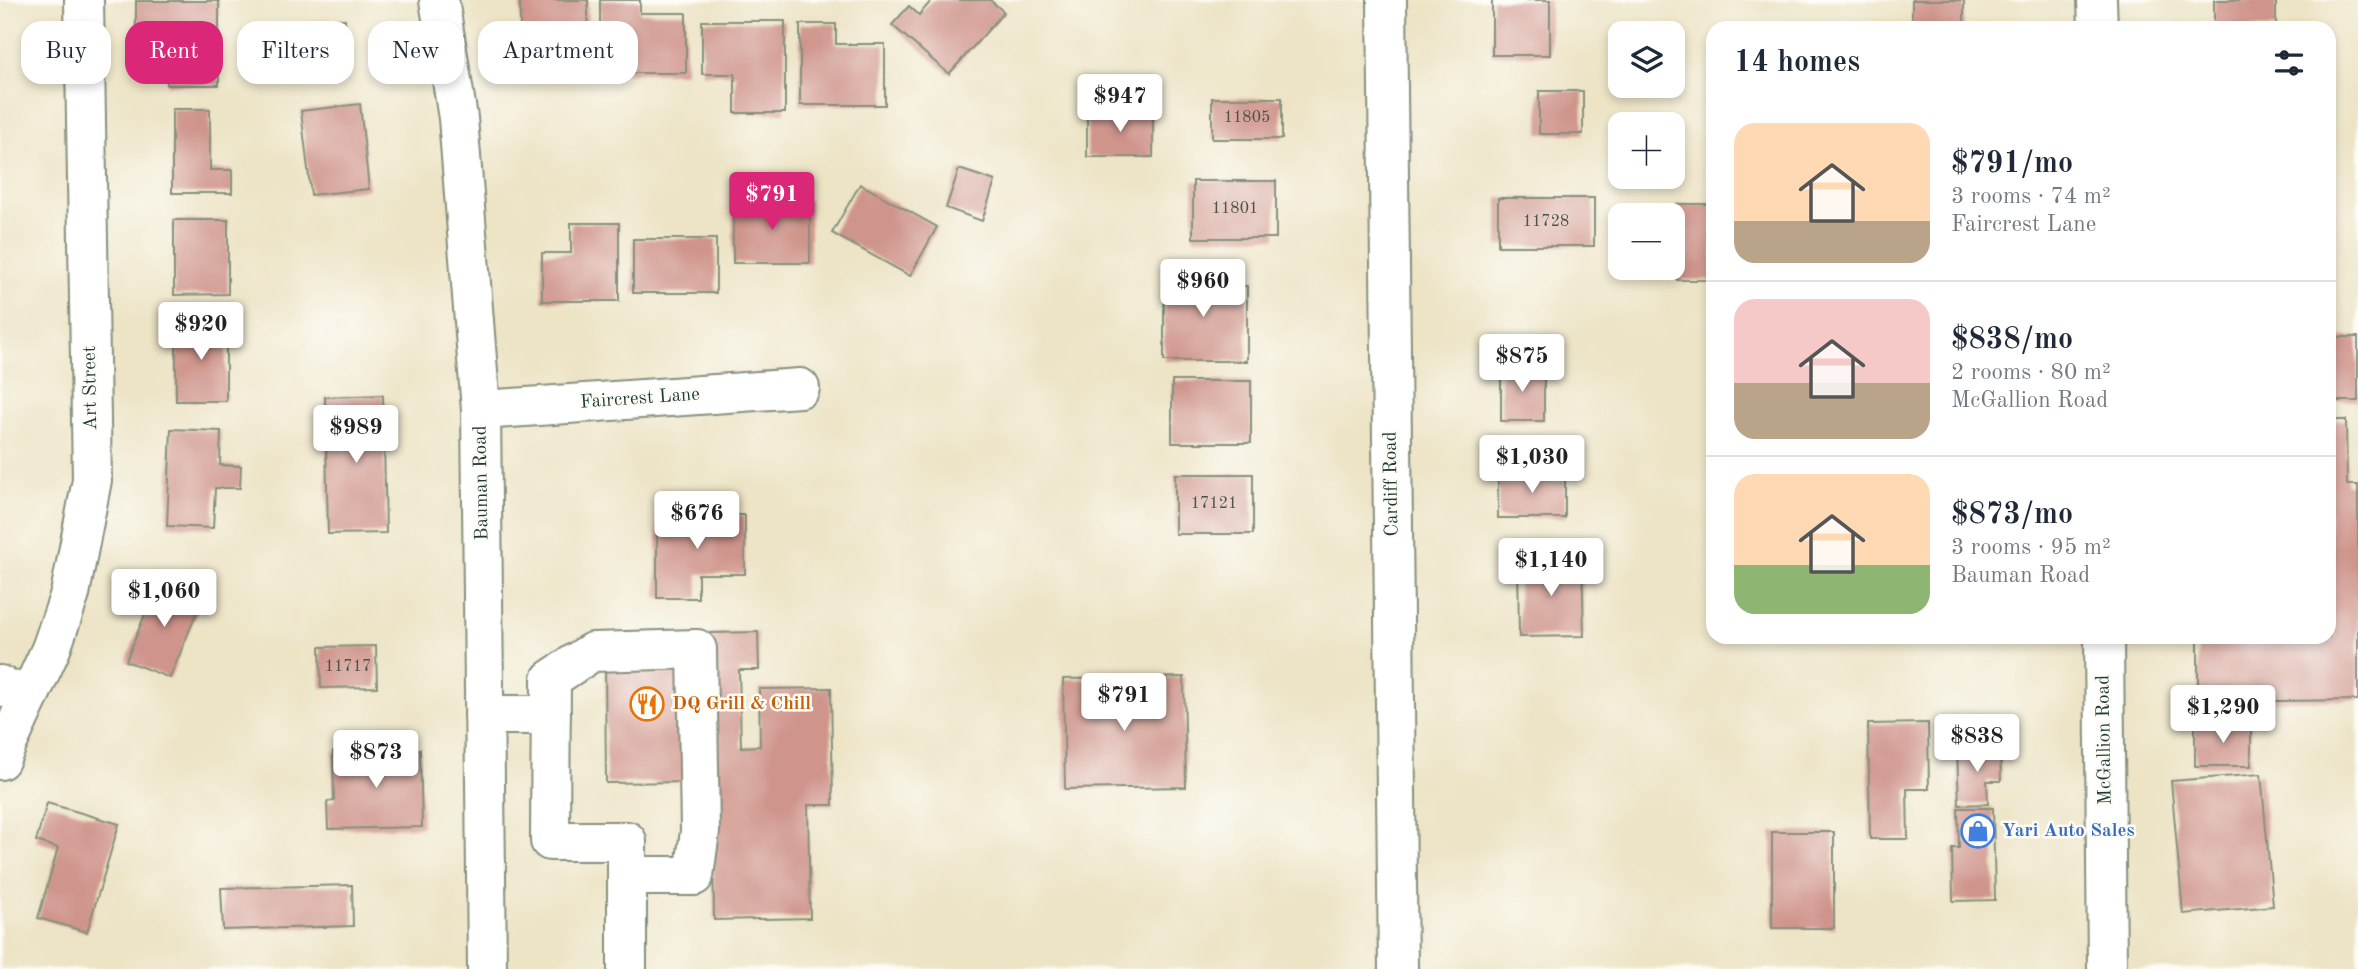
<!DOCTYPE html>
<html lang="en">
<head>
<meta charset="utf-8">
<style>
  body { margin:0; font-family:"Old Standard TT",serif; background:#f6f6f7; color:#1f2937; height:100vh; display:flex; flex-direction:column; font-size:26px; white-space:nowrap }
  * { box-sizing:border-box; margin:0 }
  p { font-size:23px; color:#747a83 }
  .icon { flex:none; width:38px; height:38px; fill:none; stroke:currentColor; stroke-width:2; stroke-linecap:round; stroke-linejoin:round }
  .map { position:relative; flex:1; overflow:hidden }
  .side { position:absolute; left:1706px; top:21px; width:630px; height:623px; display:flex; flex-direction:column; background:#fff; border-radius:21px; box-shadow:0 4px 10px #0003 }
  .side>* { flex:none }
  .top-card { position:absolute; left:21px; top:21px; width:665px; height:63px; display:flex; gap:14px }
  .buttons { position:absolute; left:1608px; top:21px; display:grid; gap:14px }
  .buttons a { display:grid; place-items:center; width:77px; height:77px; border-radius:14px; background:#fff; box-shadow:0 4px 10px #0003; font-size:35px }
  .price { position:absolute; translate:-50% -60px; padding:0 16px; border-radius:7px; background:#fff; color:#222; font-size:23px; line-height:46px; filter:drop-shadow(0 2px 4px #0008) }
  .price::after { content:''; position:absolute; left:50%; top:42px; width:21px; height:16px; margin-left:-10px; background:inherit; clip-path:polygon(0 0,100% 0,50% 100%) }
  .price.active { background:#db2777; color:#fff }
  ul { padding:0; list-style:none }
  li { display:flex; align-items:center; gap:21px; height:175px; padding:0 28px }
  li+li { border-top:2px solid #e0e1e3 }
  li span { display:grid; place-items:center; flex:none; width:196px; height:140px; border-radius:21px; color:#555 }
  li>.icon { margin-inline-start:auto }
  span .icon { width:84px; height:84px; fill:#fffc; stroke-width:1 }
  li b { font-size:30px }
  h2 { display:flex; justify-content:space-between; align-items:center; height:84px; padding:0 28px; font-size:30px }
  .pill { padding:0 24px; border-radius:21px; background:#fff; box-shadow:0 4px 10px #0003; font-size:24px; line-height:63px }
  .pill.active { background:#db2777; color:#fff }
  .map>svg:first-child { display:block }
  .building { fill:#cf948b }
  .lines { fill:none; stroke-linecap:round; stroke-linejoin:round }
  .minor-casing { stroke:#86907d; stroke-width:42 }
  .minor { stroke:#fff; stroke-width:38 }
  .labels { text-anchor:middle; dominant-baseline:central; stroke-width:5; stroke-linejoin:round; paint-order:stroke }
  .number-label { font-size:16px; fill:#4b534a }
  .street-label { font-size:19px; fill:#1f3d34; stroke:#fdfcf7 }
  .food-label { font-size:19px; font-weight:bold; fill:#c56008; stroke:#fdfcf7; text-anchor:start }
  .shop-label { font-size:19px; font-weight:bold; fill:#366cbe; stroke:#fdfcf7; text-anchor:start }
</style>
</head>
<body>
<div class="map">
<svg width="2358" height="969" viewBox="0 0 2358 969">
  <rect width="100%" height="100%" fill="#fdfcf7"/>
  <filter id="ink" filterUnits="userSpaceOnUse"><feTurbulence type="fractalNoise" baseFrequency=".0143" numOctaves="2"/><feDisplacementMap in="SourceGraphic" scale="14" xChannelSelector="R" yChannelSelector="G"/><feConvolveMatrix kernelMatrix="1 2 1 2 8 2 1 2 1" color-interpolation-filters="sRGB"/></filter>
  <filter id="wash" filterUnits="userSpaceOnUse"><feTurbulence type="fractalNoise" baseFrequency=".00686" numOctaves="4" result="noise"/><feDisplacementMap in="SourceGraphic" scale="28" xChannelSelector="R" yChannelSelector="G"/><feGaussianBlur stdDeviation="1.57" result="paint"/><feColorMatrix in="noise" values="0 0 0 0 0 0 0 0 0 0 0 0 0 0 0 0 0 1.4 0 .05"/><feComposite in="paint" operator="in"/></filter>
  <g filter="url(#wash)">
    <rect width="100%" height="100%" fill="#ede4c6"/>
    <g id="blocks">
      <!-- building -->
      <g class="building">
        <rect x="520" y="0" width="68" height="63"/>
        <polygon points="600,0 640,0 640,13 686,13 686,73 600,73"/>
        <polygon points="932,0 990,0 1004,12 949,74 892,25 909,6 919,15"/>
        <rect x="1492" y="0" width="58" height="55"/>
        <rect x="1912" y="0" width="52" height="28"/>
        <rect x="2214" y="0" width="62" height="28"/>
        <polygon points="136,1 219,1 219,85 167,85 167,28 136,28"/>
        <polygon points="345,19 349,66 309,70 305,22"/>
        <polygon points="702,21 785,21 785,113 735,113 735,74 702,74"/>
        <polygon points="800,24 836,24 836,44 885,44 885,105 800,105"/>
        <rect x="1539" y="91" width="44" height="43"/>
        <rect x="1212" y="98" width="70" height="41"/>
        <polygon points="360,104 369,189 311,195 301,111"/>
        <polygon points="172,109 210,109 210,170 232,170 232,193 172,193"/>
        <rect x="1087" y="110" width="66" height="47"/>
        <polygon points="959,169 995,181 982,221 946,208"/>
        <rect x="1193" y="181" width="83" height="57"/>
        <polygon points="860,184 937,227 910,276 832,233"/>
        <rect x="1498" y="198" width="96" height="48"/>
        <rect x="733" y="200" width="77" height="63"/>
        <rect x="1677" y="204" width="36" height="76"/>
        <polygon points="174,220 228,220 228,294 174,295"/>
        <polygon points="571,223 619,223 619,301 542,301 542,253 571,253"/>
        <rect x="633" y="239" width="83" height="54"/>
        <polygon points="1164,268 1198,268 1198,286 1247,286 1247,361 1164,361"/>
        <rect x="176" y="323" width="50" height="78"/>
        <rect x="2329" y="337" width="29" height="64"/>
        <rect x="1501" y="367" width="43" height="54"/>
        <rect x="1172" y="381" width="79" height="62"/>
        <polygon points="383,395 386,533 328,534 325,397"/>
        <polygon points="2329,420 2346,420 2347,485 2358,485 2358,700 2198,702 2198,637 2329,637"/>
        <polygon points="171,429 221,431 220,465 241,466 240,488 215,488 213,528 167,526"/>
        <rect x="1498" y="472" width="67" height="46"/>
        <rect x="1175" y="474" width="78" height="60"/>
        <polygon points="657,515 745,515 745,574 698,574 698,598 657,598"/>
        <polygon points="1582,559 1584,636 1519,637 1518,560"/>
        <polygon points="159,580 203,597 170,678 126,661"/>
        <polygon points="758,632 759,670 739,670 741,747 760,746 759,689 831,688 833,805 808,805 810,918 714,920 710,633"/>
        <polygon points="376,646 377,687 321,688 320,647"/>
        <polygon points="688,663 688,782 606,783 605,664"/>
        <polygon points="1184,677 1186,787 1065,789 1063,679"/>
        <polygon points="1928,723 1929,789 1907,789 1908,839 1870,839 1868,724"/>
        <rect x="2195" y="724" width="56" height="42"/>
        <polygon points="2000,747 2001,781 1987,781 1988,804 1959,805 1957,749"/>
        <polygon points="420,749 422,827 328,829 327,802 334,801 333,751"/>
        <polygon points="2261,774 2273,906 2183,914 2171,781"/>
        <polygon points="47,803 119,824 87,932 38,918 58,848 36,841"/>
        <polygon points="1958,808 1993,808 1995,900 1953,901 1952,848 1959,848"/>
        <rect x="1772" y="832" width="62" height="96"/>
        <polygon points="352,885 353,926 223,930 221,888"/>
      </g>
    </g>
  </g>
  <g filter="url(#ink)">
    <use href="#blocks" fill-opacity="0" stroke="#86907d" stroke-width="2"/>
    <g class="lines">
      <defs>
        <g id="minor">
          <polyline points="439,0 458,118 481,410 487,969"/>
          <polyline points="1387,0 1398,969"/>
          <polyline points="2097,0 2098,28"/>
          <polyline points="481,410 800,388"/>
          <polyline points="2104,637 2107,969"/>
          <polyline points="0,685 29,697"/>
          <polyline points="484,715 551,715"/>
          <polyline points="0,760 51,649 70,594 92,480 84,0"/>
          <polyline points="627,876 694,876 700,831 697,649 592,652 551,679 550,841 627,841 627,969"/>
        </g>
      </defs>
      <!-- minor casing -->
      <use href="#minor" class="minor-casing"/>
      <!-- minor -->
      <use href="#minor" class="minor"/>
    </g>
  </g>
  <!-- icons -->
  <defs>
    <symbol id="restaurant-ring" viewBox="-11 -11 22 22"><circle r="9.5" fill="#fdfcf7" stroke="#e8710a" stroke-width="1.5"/><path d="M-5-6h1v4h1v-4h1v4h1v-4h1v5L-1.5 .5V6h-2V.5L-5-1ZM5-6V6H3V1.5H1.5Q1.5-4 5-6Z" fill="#e8710a"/></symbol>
    <symbol id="shop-ring" viewBox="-11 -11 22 22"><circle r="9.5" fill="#fdfcf7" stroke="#3f7fe0" stroke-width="1.5"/><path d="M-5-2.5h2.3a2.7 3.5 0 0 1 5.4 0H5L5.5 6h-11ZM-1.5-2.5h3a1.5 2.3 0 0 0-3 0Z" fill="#3f7fe0"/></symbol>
  </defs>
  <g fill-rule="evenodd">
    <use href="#restaurant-ring" x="628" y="685" width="38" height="38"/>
    <use href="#shop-ring" x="1959" y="812" width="38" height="38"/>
  </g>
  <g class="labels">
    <!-- number labels -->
    <g class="number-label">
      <text x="1247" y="118">11805</text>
      <text x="1235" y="209">11801</text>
      <text x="1546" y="222">11728</text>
      <text x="1214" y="504">17121</text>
      <text x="348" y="667">11717</text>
    </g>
    <!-- street labels -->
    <g class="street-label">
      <text transform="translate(91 388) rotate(-91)">Art Street</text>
      <text transform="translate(640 399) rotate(-4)">Faircrest Lane</text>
      <text transform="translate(482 483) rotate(-91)">Bauman Road</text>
      <text transform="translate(1392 484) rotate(-91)">Cardiff Road</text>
      <text transform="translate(2105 740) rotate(-91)">McGallion Road</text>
    </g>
    <!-- food labels -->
    <g class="food-label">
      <text x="672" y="704">DQ Grill &amp; Chill</text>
    </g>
    <!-- shop labels -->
    <g class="shop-label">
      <text x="2002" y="831">Yari Auto Sales</text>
    </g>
  </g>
</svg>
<div class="buttons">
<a><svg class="icon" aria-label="layers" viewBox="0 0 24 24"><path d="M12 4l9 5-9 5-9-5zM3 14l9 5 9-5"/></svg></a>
<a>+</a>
<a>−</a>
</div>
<b class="price" style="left:1120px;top:134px">$947</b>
<b class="price active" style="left:772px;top:232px">$791</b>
<b class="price" style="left:1203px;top:319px">$960</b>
<b class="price" style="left:201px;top:362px">$920</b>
<b class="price" style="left:1522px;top:394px">$875</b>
<b class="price" style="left:356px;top:465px">$989</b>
<b class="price" style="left:1532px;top:495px">$1,030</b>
<b class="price" style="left:697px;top:551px">$676</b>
<b class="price" style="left:1551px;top:598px">$1,140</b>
<b class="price" style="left:164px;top:629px">$1,060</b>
<b class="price" style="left:1124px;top:733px">$791</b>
<b class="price" style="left:2223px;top:745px">$1,290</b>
<b class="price" style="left:1977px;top:774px">$838</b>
<b class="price" style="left:376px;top:790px">$873</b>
<div class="top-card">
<a class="pill">Buy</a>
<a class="pill active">Rent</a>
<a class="pill">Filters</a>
<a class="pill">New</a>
<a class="pill">Apartment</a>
</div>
<section class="side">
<h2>14 homes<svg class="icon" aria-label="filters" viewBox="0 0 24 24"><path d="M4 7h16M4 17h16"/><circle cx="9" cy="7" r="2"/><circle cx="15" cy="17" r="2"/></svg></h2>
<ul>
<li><span style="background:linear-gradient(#ffd9b3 70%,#b9a48a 0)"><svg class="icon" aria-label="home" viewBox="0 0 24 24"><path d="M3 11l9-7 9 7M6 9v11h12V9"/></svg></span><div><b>$791/mo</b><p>3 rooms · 74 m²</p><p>Faircrest Lane</p></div></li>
<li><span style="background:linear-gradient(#f6c9c9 60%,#b9a48a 0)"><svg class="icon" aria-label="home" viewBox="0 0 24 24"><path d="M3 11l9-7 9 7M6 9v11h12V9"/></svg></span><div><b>$838/mo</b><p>2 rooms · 80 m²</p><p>McGallion Road</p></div></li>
<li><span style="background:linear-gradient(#ffd9b3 65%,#8fb573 0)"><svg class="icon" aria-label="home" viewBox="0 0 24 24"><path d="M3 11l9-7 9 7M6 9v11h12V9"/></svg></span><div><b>$873/mo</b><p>3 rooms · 95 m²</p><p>Bauman Road</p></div></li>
</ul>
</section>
</div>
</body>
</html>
